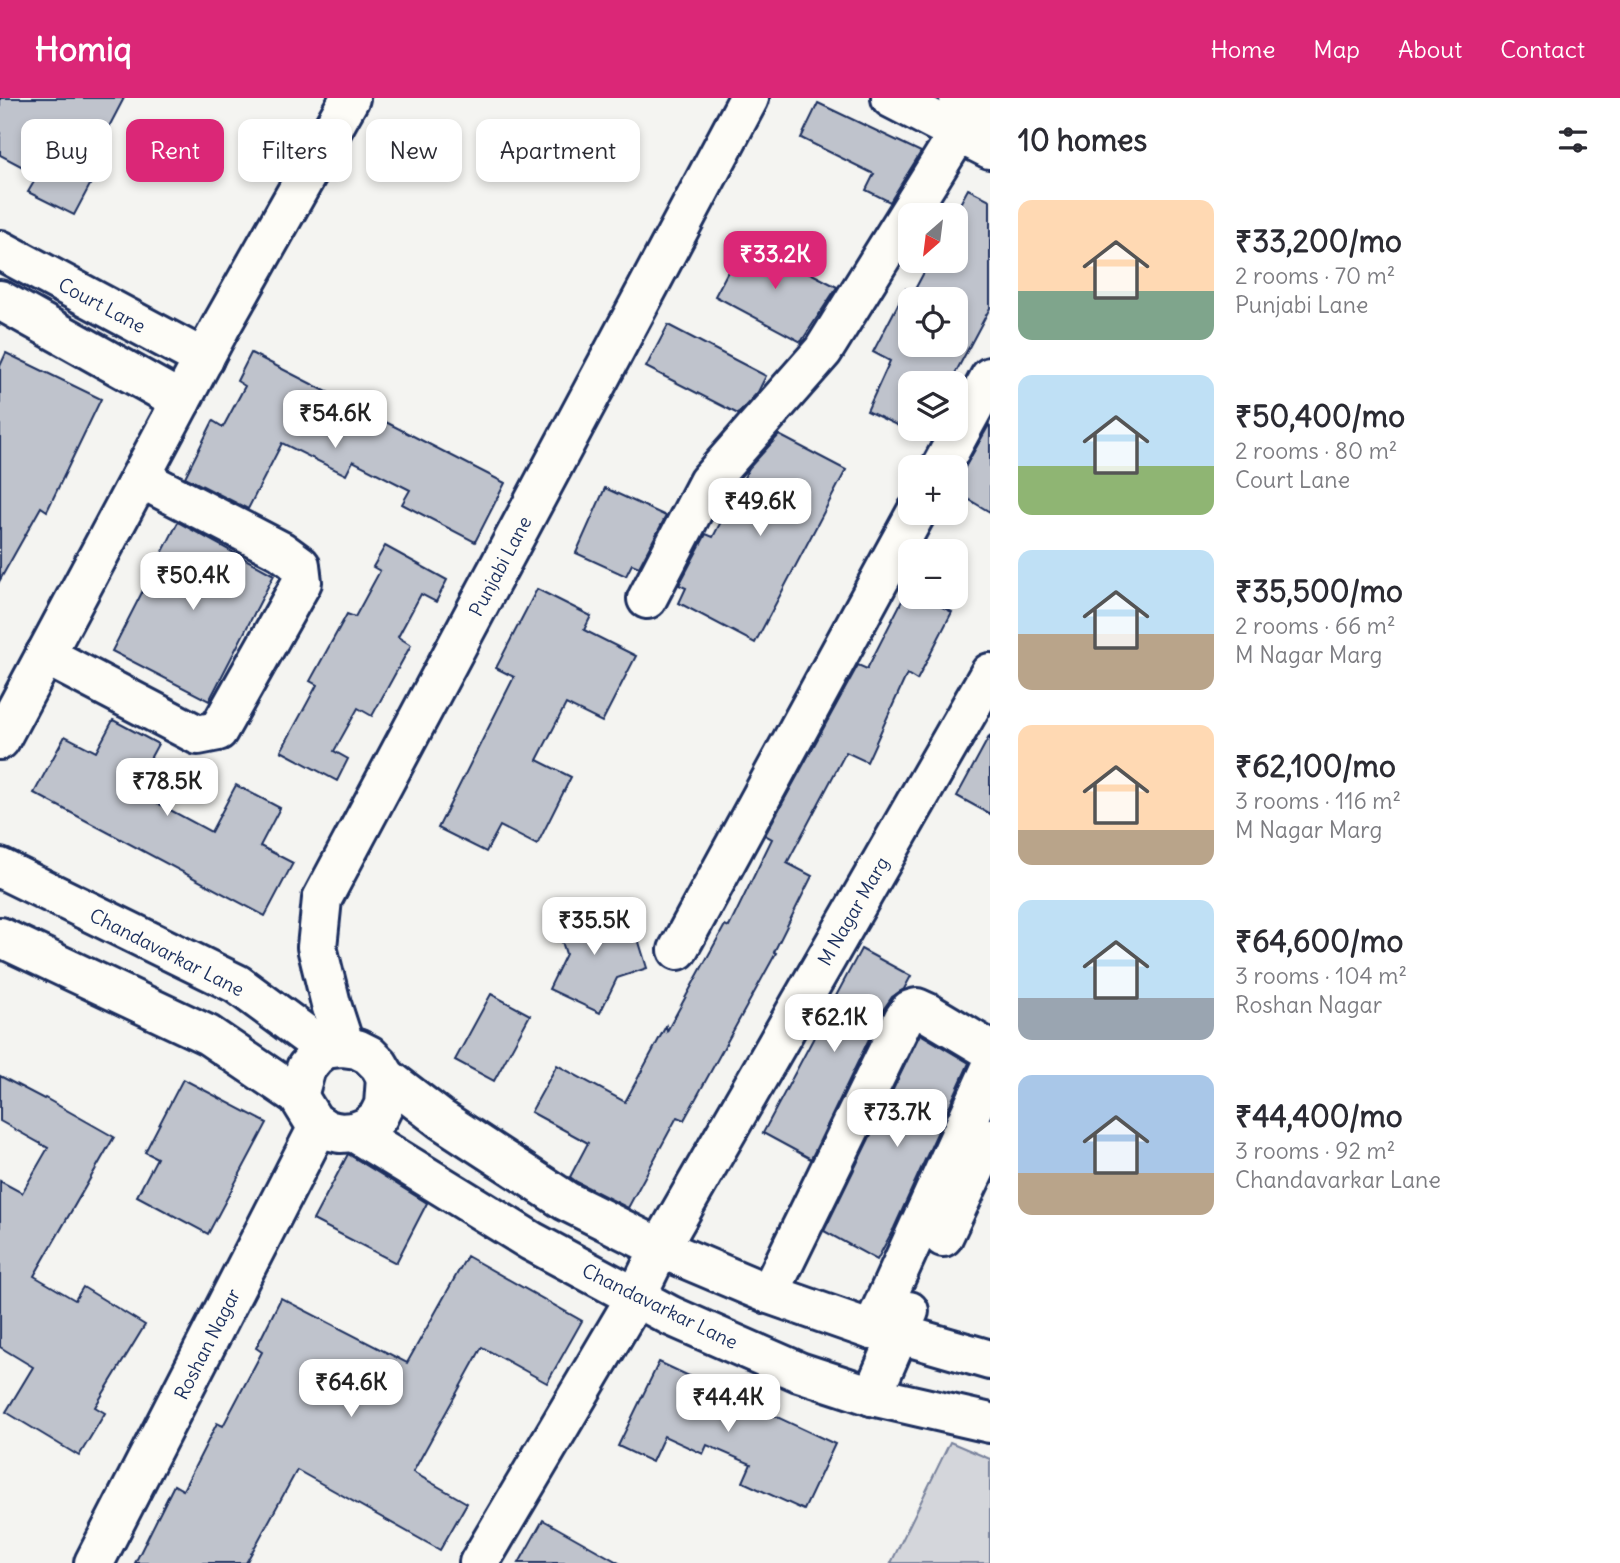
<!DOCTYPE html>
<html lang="en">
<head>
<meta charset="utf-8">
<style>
  body { margin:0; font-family:Delius,sans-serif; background:#f7f7f7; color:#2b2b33; height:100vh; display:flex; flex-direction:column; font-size:26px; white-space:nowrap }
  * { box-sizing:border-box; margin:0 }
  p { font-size:23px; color:#7c7c81 }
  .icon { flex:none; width:38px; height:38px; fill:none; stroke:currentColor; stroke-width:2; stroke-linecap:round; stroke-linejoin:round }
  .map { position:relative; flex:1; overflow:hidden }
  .panel { display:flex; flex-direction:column; background:#fff; width:630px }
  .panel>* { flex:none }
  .hud { position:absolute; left:21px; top:21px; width:665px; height:63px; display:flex; gap:14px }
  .needle { width:46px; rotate:208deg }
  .tools { position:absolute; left:898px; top:105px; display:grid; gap:14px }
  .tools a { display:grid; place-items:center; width:70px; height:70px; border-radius:14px; background:#fff; box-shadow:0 4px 10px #0003; font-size:35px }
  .price { position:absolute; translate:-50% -60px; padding:0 16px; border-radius:14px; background:#fff; color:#222; font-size:23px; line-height:46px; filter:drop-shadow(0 2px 4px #0008) }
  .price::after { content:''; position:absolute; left:50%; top:42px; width:21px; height:16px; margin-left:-10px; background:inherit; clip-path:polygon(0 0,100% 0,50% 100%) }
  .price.current { background:#db2777; color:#fff }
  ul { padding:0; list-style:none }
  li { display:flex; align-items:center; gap:21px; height:175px; padding:0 28px }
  li span { display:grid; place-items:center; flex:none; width:196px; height:140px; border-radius:14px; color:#555 }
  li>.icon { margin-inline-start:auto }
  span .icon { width:84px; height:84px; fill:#fffc; stroke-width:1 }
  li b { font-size:30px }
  h2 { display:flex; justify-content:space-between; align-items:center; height:84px; padding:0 28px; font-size:30px }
  .chip { padding:0 24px; border-radius:14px; background:#fff; box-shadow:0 4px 10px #0003; font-size:24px; line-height:63px }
  .chip.current { background:#db2777; color:#fff }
  header { display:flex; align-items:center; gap:42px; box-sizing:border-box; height:98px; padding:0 35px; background:#db2777; color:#fff }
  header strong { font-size:33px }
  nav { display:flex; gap:38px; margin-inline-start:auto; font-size:24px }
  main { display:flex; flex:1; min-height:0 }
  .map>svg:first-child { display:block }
  .green { fill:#d4d6db; stroke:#78829c; stroke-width:2 }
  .building { fill:#bfc3cc; stroke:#1b2f5e; stroke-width:2; fill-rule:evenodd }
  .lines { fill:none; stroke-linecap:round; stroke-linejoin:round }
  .minor-casing { stroke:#1b2f5e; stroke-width:44 }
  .major-casing { stroke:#1b2f5e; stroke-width:44 }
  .minor { stroke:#fdfcf7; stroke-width:38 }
  .major { stroke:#fdfcf7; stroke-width:38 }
  .labels { text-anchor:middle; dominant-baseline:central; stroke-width:5; stroke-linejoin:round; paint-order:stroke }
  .street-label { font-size:19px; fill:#1b2f5e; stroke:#fdfcf7 }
</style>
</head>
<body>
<header>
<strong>Homiq</strong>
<nav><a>Home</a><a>Map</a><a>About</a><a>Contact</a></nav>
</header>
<main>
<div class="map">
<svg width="990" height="1465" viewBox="0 0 990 1465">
  <rect width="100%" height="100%" fill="#f4f4f1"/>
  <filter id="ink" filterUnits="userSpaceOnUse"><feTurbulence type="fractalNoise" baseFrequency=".0143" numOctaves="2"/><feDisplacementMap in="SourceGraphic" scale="14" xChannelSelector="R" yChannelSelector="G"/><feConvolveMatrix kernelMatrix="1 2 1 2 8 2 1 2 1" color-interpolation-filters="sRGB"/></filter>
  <g filter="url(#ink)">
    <!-- green -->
    <polygon class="green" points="950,1344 990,1361 990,1465 891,1465"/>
    <!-- building -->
    <g class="building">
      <polygon points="0,0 124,0 90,65 99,70 74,117 28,94 38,77 0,57"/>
      <polygon points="818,5 921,54 890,104 866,92 874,76 801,40"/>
      <path d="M968,91L990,102V210L950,285H910V331H937L930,343L867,313L890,263L873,254L906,191L913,195L930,163H956L954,117ZM910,201H956V247H910Z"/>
      <polygon points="745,141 837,189 801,244 715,198"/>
      <polygon points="668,227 766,278 758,294 738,316 646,269"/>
      <polygon points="6,255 101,301 47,413 41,409 0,482 0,268"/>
      <polygon points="251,255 505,385 475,444 402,406 410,392 353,363 346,377 282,345 248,411 185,379 213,323 223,329 245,288 237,283"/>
      <polygon points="989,327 990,328 990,414 956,394 956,385"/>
      <polygon points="779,337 846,372 755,545 679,505 686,490 679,487 706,436 713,439 749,370"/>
      <polygon points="605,390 666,418 639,469 632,466 626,478 576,455"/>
      <polygon points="178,424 274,477 209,603 112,553"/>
      <polygon points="385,448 447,482 436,504 421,496 398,539 411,547 372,618 358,610 334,653 348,661 337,683 281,653 317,587 310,583 347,516 355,519 380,473 373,469"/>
      <polygon points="537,491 591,518 584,532 636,558 602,624 566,606 537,662 571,679 537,747 500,728 486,754 438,730 514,579 496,570"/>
      <polygon points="908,491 910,499 923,499 952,514 917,582 907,576 867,664 846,654 787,765 812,778 774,854 776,855 684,1022 677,1019 628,1110 577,1084 570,1079 588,1045 531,1014 557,967 625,1004 666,928 667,933 725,827 729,829 772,741 765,737 858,567 867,571"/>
      <polygon points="113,622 158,646 133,692 211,734 236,687 280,710 260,748 293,765 265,818 34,695 65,638 96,654"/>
      <polygon points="990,637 990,716 957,698"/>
      <polygon points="605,806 615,837 635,831 647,870 617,880 600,915 549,891 566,856 555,822"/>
      <polygon points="861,851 911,878 904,891 892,899 883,912 811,1061 763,1035"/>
      <polygon points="491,896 530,917 494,983 455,962"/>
      <polygon points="920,936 969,965 894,1130 877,1162 824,1133"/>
      <polygon points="0,978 44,1001 45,1000 114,1039 34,1178 75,1202 83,1189 145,1227 95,1309 105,1315 79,1358 6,1314 33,1269 0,1249 0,1083 22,1095 48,1050 0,1023"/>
      <polygon points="183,981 267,1025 208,1136 137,1098 157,1060 145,1054"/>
      <polygon points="348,1056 427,1105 396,1165 313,1122"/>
      <polygon points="467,1158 582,1223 547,1285 482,1249 413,1374 467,1405 440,1452 297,1372 246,1465 135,1465 174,1387 183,1392 217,1325 223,1328 262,1254 256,1250 281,1200 407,1265"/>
      <polygon points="659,1264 835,1346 804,1412 743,1384 751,1366 707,1347 703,1356 664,1338 652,1364 618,1348"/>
      <polygon points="543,1422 619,1465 519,1465"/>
    </g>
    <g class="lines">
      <defs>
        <g id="minor">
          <polyline points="0,152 204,261"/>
          <polyline points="0,202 181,303"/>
          <polyline points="941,369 990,279"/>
          <polyline points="647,501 708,384 823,253 959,34"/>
          <polyline points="45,557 198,637 218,633 302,484 300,467 281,453 140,380"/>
          <polyline points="0,642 220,230 350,0"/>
          <polyline points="0,770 237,886 325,951"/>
          <polyline points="0,839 208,937 298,998 314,1024 327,1032 340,1035 354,1034 367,1029 378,1019 384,1007 386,979"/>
          <polyline points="678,852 916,415"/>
          <polyline points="345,949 331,906 317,849 322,801 749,0"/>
          <polyline points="298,998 306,970 315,959 325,951 342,949 357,951 369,957 379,967 386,979 442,1022 566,1103 660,1150 769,1196 872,1232 900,1236 990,1262"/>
          <polyline points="354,1034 531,1143 671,1218 799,1274 845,1289 872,1298 990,1325"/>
          <polyline points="943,1139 990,1040"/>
          <polyline points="769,1196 903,922 910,912 917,910 928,915 990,952"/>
          <polyline points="872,1232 990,972"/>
          <polyline points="872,1298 909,1213"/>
          <polyline points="94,1465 319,1027"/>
          <polyline points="479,1465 636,1199 660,1150 990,575"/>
        </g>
        <g id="major">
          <polyline points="891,0 990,51"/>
          <polyline points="959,0 990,16"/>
        </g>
      </defs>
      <!-- minor casing -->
      <use href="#minor" class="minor-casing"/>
      <!-- major casing -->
      <use href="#major" class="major-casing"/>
      <!-- minor -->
      <use href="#minor" class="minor"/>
      <!-- major -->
      <use href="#major" class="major"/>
    </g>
  </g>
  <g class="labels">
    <!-- street labels -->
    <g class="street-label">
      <text transform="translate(102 207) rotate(28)">Court Lane</text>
      <text transform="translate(500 468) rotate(-62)">Punjabi Lane</text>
      <text transform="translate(853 813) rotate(-60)">M Nagar Marg</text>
      <text transform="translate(167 854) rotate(27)">Chandavarkar Lane</text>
      <text transform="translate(660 1208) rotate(26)">Chandavarkar Lane</text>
      <text transform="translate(207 1246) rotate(-63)">Roshan Nagar</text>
    </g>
  </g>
</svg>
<div class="tools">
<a><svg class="needle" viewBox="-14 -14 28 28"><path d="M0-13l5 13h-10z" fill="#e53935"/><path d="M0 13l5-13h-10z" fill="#7c7c81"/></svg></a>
<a><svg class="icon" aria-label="locate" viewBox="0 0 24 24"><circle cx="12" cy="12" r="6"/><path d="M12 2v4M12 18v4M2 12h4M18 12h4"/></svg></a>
<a><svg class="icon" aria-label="layers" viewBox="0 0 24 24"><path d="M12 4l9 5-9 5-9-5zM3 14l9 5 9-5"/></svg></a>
<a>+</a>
<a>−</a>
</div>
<b class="price current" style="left:775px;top:193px">₹33.2K</b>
<b class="price" style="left:335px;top:352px">₹54.6K</b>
<b class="price" style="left:760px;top:440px">₹49.6K</b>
<b class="price" style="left:193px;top:514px">₹50.4K</b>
<b class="price" style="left:167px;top:720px">₹78.5K</b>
<b class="price" style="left:594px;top:859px">₹35.5K</b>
<b class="price" style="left:834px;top:956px">₹62.1K</b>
<b class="price" style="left:897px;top:1051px">₹73.7K</b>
<b class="price" style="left:351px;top:1321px">₹64.6K</b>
<b class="price" style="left:728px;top:1336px">₹44.4K</b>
<div class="hud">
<a class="chip">Buy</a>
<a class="chip current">Rent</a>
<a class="chip">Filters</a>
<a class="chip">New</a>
<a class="chip">Apartment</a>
</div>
</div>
<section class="panel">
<h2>10 homes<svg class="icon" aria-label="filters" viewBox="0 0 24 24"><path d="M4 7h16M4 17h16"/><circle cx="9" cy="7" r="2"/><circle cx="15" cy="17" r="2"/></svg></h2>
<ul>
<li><span style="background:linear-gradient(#ffd9b3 65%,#7fa58c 0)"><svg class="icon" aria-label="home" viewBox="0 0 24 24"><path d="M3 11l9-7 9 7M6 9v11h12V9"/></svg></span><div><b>₹33,200/mo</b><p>2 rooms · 70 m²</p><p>Punjabi Lane</p></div></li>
<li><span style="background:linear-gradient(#bfe0f5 65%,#8fb573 0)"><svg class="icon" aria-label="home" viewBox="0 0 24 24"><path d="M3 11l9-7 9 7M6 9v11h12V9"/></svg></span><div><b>₹50,400/mo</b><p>2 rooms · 80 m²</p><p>Court Lane</p></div></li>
<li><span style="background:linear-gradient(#bfe0f5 60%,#b9a48a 0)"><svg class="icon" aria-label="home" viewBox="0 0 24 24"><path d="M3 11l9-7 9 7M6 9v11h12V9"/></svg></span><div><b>₹35,500/mo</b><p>2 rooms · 66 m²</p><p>M Nagar Marg</p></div></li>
<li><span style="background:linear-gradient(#ffd9b3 75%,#b9a48a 0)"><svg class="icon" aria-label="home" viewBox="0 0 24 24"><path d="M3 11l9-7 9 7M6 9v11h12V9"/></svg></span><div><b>₹62,100/mo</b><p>3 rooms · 116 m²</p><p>M Nagar Marg</p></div></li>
<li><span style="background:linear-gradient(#bfe0f5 70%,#9aa5b1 0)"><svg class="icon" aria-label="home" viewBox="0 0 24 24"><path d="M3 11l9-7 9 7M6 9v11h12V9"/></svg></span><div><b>₹64,600/mo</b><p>3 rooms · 104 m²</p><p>Roshan Nagar</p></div></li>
<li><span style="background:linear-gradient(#a9c7e8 70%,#b9a48a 0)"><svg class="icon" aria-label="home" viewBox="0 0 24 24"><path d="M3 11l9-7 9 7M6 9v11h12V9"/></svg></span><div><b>₹44,400/mo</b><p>3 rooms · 92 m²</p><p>Chandavarkar Lane</p></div></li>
</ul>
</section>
</main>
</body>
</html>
